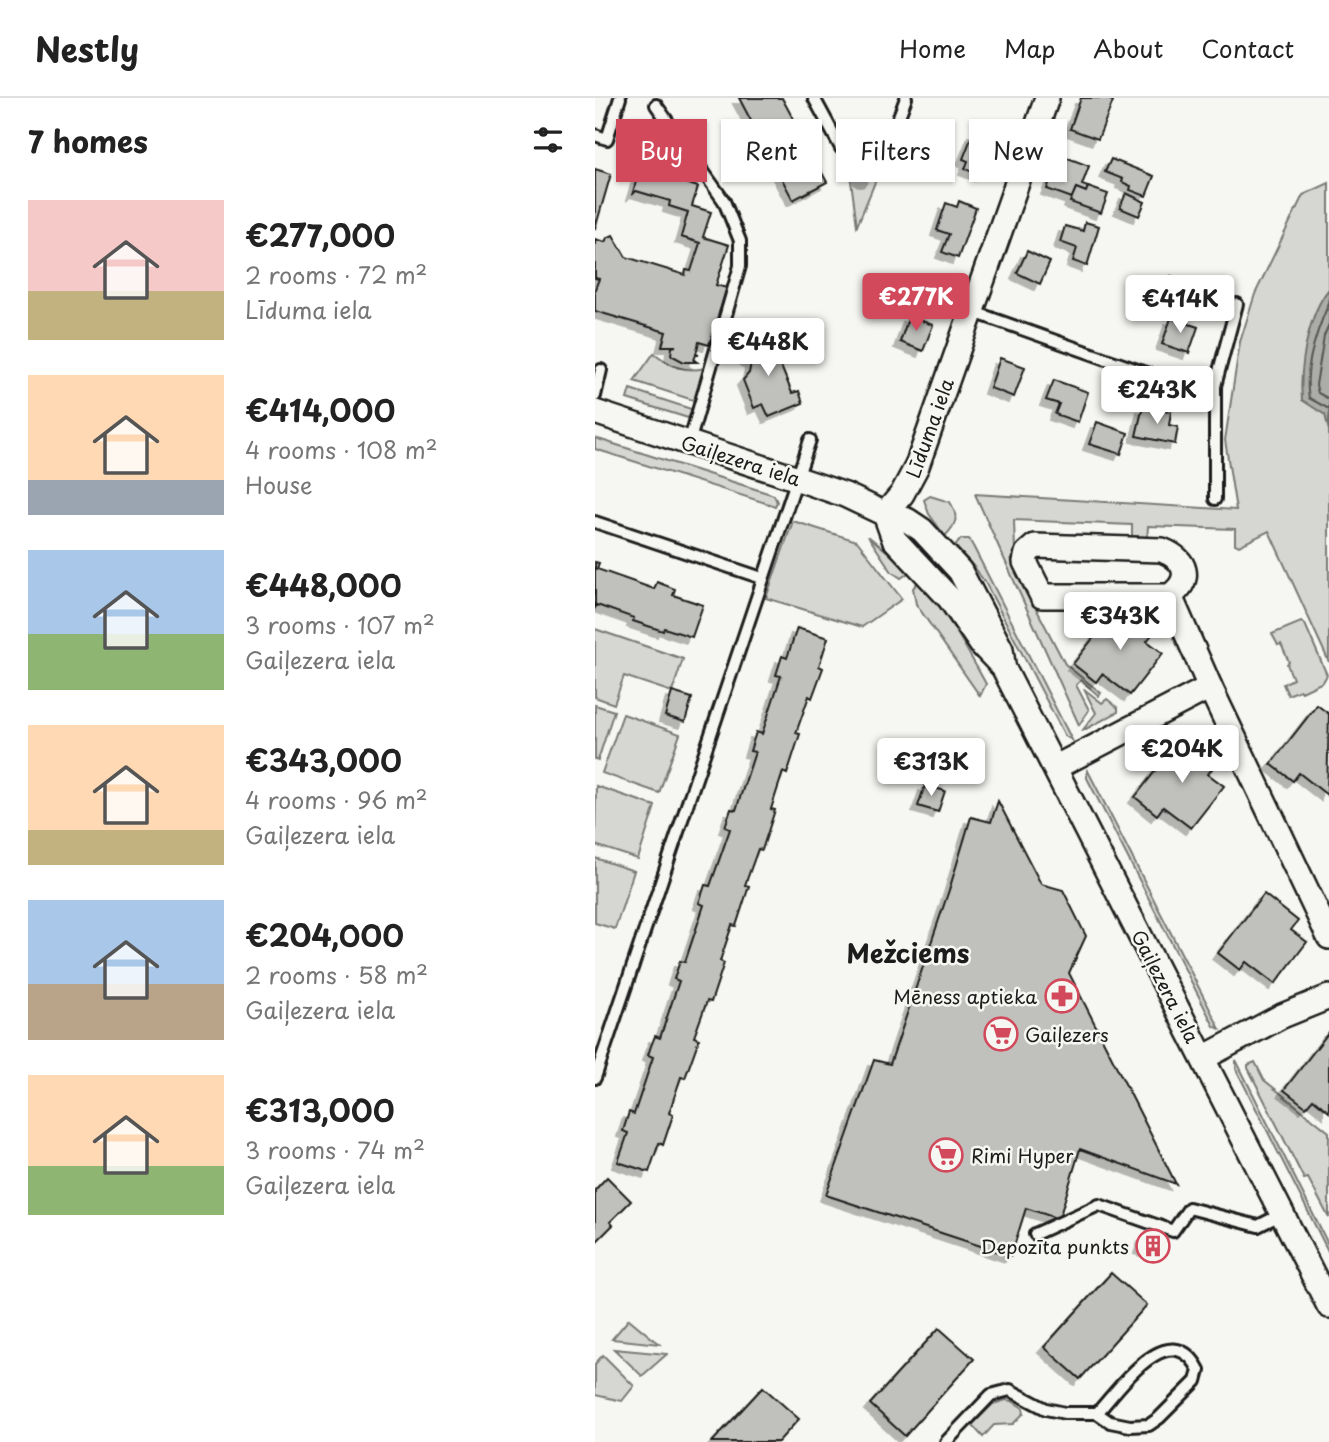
<!DOCTYPE html>
<html lang="en">
<head>
<meta charset="utf-8">
<style>
  body { margin:0; font-family:"Playpen Sans",sans-serif; background:#f6f6f6; color:#222; height:100vh; display:flex; flex-direction:column; font-size:26px; white-space:nowrap }
  * { box-sizing:border-box; margin:0 }
  p { font-size:23px; color:#767676 }
  .icon { flex:none; width:38px; height:38px; fill:none; stroke:currentColor; stroke-width:2; stroke-linecap:round; stroke-linejoin:round }
  .map { position:relative; flex:1; overflow:hidden }
  .details { display:flex; flex-direction:column; background:#fff; width:595px }
  .details>* { flex:none }
  .hud { position:absolute; left:21px; top:21px; width:607px; height:63px; display:flex; gap:14px }
  .price { position:absolute; translate:-50% -60px; padding:0 16px; border-radius:7px; background:#fff; color:#222; font-size:23px; line-height:46px; filter:drop-shadow(0 2px 4px #0008) }
  .price::after { content:''; position:absolute; left:50%; top:42px; width:21px; height:16px; margin-left:-10px; background:inherit; clip-path:polygon(0 0,100% 0,50% 100%) }
  .price.current { background:#d1495b; color:#fff }
  ul { padding:0; list-style:none }
  li { display:flex; align-items:center; gap:21px; height:175px; padding:0 28px }
  li span { display:grid; place-items:center; flex:none; width:196px; height:140px; border-radius:0px; color:#555 }
  li>.icon { margin-inline-start:auto }
  span .icon { width:84px; height:84px; fill:#fffc; stroke-width:1 }
  li b { font-size:30px }
  h2 { display:flex; justify-content:space-between; align-items:center; height:84px; padding:0 28px; font-size:30px }
  .pill { padding:0 24px; border-radius:0px; background:#fff; box-shadow:0 2px 5px #0004; font-size:24px; line-height:63px }
  .pill.current { background:#d1495b; color:#fff }
  header { display:flex; align-items:center; gap:42px; box-sizing:border-box; height:98px; padding:0 35px; background:#fff; border-bottom:2px solid #e0e0e0 }
  header strong { font-size:33px }
  nav { display:flex; gap:38px; margin-inline-start:auto; font-size:24px }
  main { display:flex; flex:1; min-height:0 }
  .map>svg:first-child { display:block }
  .green { fill:#d6d6d2; stroke:#797977; stroke-width:2 }
  .water { fill:#acaca9; stroke:#727271; stroke-width:2 }
  .lines { fill:none; stroke-linecap:round; stroke-linejoin:round }
  .shore { stroke:#565654; stroke-width:2 }
  .building { fill:#c0c0bd; stroke:#1c1c1c; stroke-width:2; filter:url(#shadow) }
  .service-casing { stroke:#1c1c1c; stroke-width:16 }
  .minor-casing { stroke:#1c1c1c; stroke-width:28 }
  .service { stroke:#f6f6f2; stroke-width:10 }
  .minor { stroke:#f6f6f2; stroke-width:23 }
  .tree { fill:#9d9d9b }
  .labels { text-anchor:middle; dominant-baseline:central; stroke-width:5; stroke-linejoin:round; paint-order:stroke }
  .street-label { font-size:19px; fill:#1c1c1c; stroke:#f6f6f2 }
  .poi-label { font-size:19px; fill:#1c1c1c; stroke:#f6f6f2; text-anchor:end }
  .district-label { font-size:26px; font-weight:bold; fill:#1c1c1c; stroke:#f6f6f2 }
</style>
</head>
<body>
<header>
<strong>Nestly</strong>
<nav><a>Home</a><a>Map</a><a>About</a><a>Contact</a></nav>
</header>
<main>
<section class="details">
<h2>7 homes<svg class="icon" aria-label="filters" viewBox="0 0 24 24"><path d="M4 7h16M4 17h16"/><circle cx="9" cy="7" r="2"/><circle cx="15" cy="17" r="2"/></svg></h2>
<ul>
<li><span style="background:linear-gradient(#f6c9c9 65%,#c2b280 0)"><svg class="icon" aria-label="home" viewBox="0 0 24 24"><path d="M3 11l9-7 9 7M6 9v11h12V9"/></svg></span><div><b>€277,000</b><p>2 rooms · 72 m²</p><p>Līduma iela</p></div></li>
<li><span style="background:linear-gradient(#ffd9b3 75%,#9aa5b1 0)"><svg class="icon" aria-label="home" viewBox="0 0 24 24"><path d="M3 11l9-7 9 7M6 9v11h12V9"/></svg></span><div><b>€414,000</b><p>4 rooms · 108 m²</p><p>House</p></div></li>
<li><span style="background:linear-gradient(#a9c7e8 60%,#8fb573 0)"><svg class="icon" aria-label="home" viewBox="0 0 24 24"><path d="M3 11l9-7 9 7M6 9v11h12V9"/></svg></span><div><b>€448,000</b><p>3 rooms · 107 m²</p><p>Gaiļezera iela</p></div></li>
<li><span style="background:linear-gradient(#ffd9b3 75%,#c2b280 0)"><svg class="icon" aria-label="home" viewBox="0 0 24 24"><path d="M3 11l9-7 9 7M6 9v11h12V9"/></svg></span><div><b>€343,000</b><p>4 rooms · 96 m²</p><p>Gaiļezera iela</p></div></li>
<li><span style="background:linear-gradient(#a9c7e8 60%,#b9a48a 0)"><svg class="icon" aria-label="home" viewBox="0 0 24 24"><path d="M3 11l9-7 9 7M6 9v11h12V9"/></svg></span><div><b>€204,000</b><p>2 rooms · 58 m²</p><p>Gaiļezera iela</p></div></li>
<li><span style="background:linear-gradient(#ffd9b3 65%,#8fb573 0)"><svg class="icon" aria-label="home" viewBox="0 0 24 24"><path d="M3 11l9-7 9 7M6 9v11h12V9"/></svg></span><div><b>€313,000</b><p>3 rooms · 74 m²</p><p>Gaiļezera iela</p></div></li>
</ul>
</section>
<div class="map">
<svg width="734" height="1344" viewBox="0 0 734 1344">
  <defs>
    <filter id="shadow"><feDropShadow dx="-6" dy="6" stdDeviation="0" flood-color="#0004"/></filter>
  </defs>
  <rect width="100%" height="100%" fill="#f6f6f2"/>
  <filter id="ink" filterUnits="userSpaceOnUse"><feTurbulence type="fractalNoise" baseFrequency=".0143" numOctaves="2"/><feDisplacementMap in="SourceGraphic" scale="14" xChannelSelector="R" yChannelSelector="G"/><feConvolveMatrix kernelMatrix="1 2 1 2 8 2 1 2 1" color-interpolation-filters="sRGB"/></filter>
  <g filter="url(#ink)">
    <!-- green -->
    <g class="green">
      <polygon points="254,68 269,76 285,72 262,128"/>
      <polygon points="734,85 734,191 714,234 734,332 734,564 674,433 644,448 640,446 640,431 553,428 552,443 537,442 537,427 419,422 420,453 416,462 470,566 506,595 504,598 486,582 481,587 494,612 484,627 380,396 641,412 630,342 645,244 660,196 708,97"/>
      <path d="M59,255C76,268 89,275 110,270L101,303L39,283Z"/>
      <polygon points="35,291 99,312 93,320 32,301"/>
      <polygon points="0,340 179,397 182,404 180,408 0,351"/>
      <path d="M335,398L355,404C364,419 362,426 350,438L334,416L329,402Z"/>
      <polygon points="198,423 262,443 307,501 267,529 171,500"/>
      <polygon points="273,438 316,473 306,480 297,474"/>
      <polygon points="366,441 374,441 378,448 477,642 470,638 391,486 379,469 360,448"/>
      <path d="M324,483C352,514 371,550 391,586L385,598L321,506L318,490Z"/>
      <polygon points="706,524 710,526 732,577 728,584 707,594 705,592 693,597 688,586 698,581 692,566 694,564 686,546 683,547 677,536"/>
      <polygon points="0,531 88,561 77,594 29,578 19,606 0,599"/>
      <polygon points="489,591 507,605 512,601 523,610 523,614 487,633 501,615"/>
      <polygon points="0,607 19,613 3,662 0,661"/>
      <polygon points="28,616 85,636 64,695 7,675"/>
      <polygon points="492,671 625,931 619,928 492,680"/>
      <polygon points="1,688 60,708 43,761 0,747"/>
      <polygon points="0,760 39,773 20,831 0,825"/>
      <polygon points="641,962 734,1148 734,1155 641,971"/>
      <polygon points="660,964 669,982 734,1034 734,1120 713,1080 709,1081 653,970 653,967"/>
      <polygon points="34,1221 64,1246 17,1241"/>
      <polygon points="19,1251 72,1256 47,1278"/>
      <polygon points="8,1257 39,1288 27,1303 0,1297 0,1266"/>
      <polygon points="411,1302 417,1303 428,1310 429,1315 418,1326 399,1327 388,1339 377,1327 398,1306"/>
    </g>
    <!-- water -->
    <path class="water" d="M734,191V332L730,317L707,302C704,270 713,216 734,191Z"/>
    <g class="lines">
      <!-- shore -->
      <g class="shore">
        <path d="M734,205C722,232 708,270 714,300L734,311"/>
        <polyline points="734,226 729,238 721,287 723,295 734,301"/>
      </g>
    </g>
    <!-- building -->
    <g class="building">
      <polygon points="144,0 187,0 232,84 198,102"/>
      <polygon points="486,0 511,0 518,3 503,41 475,31"/>
      <polygon points="379,33 405,43 395,71 389,69 386,77 370,71 373,63 368,61"/>
      <polygon points="465,57 494,68 487,87 493,89 491,94 481,90 477,100 452,91"/>
      <polygon points="516,61 559,78 551,98 535,92 536,88 527,84 528,81 510,74"/>
      <polygon points="0,71 16,76 0,131"/>
      <polygon points="45,71 103,89 97,108 116,114 108,139 134,147 121,187 132,190 114,247 104,244 101,256 104,257 101,257 99,262 102,264 89,264 76,257 77,249 81,248 67,248 71,234 0,213 0,191 4,181 0,180 0,141 10,144 12,140 18,137 31,159 90,177 91,172 96,173 105,145 86,139 93,114 74,108 75,103 41,93 37,97"/>
      <polygon points="493,89 513,96 506,115 475,104 481,90 491,94"/>
      <polygon points="531,95 550,104 544,118 525,110"/>
      <polygon points="364,103 381,110 363,160 347,154 354,136 342,132 351,105 362,109"/>
      <polygon points="490,124 504,128 492,168 478,163 482,150 465,144 470,128 488,133"/>
      <polygon points="432,153 455,164 445,186 422,175"/>
      <polygon points="576,178 606,189 595,220 565,209"/>
      <polygon points="314,218 338,227 328,253 305,244"/>
      <polygon points="576,220 603,229 594,255 567,246"/>
      <polygon points="158,236 172,242 179,241 190,265 185,266 197,295 204,293 208,305 174,319 168,306 159,310 148,282 154,275 156,265 148,259"/>
      <polygon points="405,260 430,269 419,299 395,290"/>
      <polygon points="459,282 493,294 483,324 460,316 464,306 451,302"/>
      <polygon points="548,308 576,314 574,327 583,329 580,346 541,338"/>
      <polygon points="502,324 533,335 526,356 494,346"/>
      <polygon points="0,464 4,465 2,471 59,491 62,484 80,491 78,497 108,507 97,539 69,530 68,533 38,523 39,520 2,507 0,510"/>
      <polygon points="524,507 559,534 552,543 568,555 535,597 507,576 501,584 478,566"/>
      <polygon points="202,530 233,540 224,568 228,570 217,600 214,598 201,635 205,636 192,676 188,674 176,711 180,712 167,752 163,751 150,787 154,788 141,828 137,827 125,863 129,865 116,904 112,903 99,939 104,941 90,980 86,979 74,1015 78,1017 68,1047 64,1045 54,1074 23,1064 33,1035 28,1033 34,1014 39,1016 58,959 53,957 56,948 60,938 65,940 84,883 79,881 85,863 90,864 109,807 104,805 110,787 115,788 135,731 130,729 136,711 141,712 160,654 155,653 161,634 167,636 186,578 181,577 187,558 192,560"/>
      <polygon points="77,594 97,600 90,624 70,618"/>
      <polygon points="722,607 734,616 732,697 704,675 698,683 676,666"/>
      <polygon points="586,640 620,667 613,676 629,688 596,730 568,709 562,717 540,699"/>
      <polygon points="330,687 350,693 343,714 323,708"/>
      <polygon points="403,703 446,786 468,792 491,838 474,875 581,1086 485,1051 464,1121 431,1110 416,1158 231,1097 279,962 295,966 355,789 376,719 396,724"/>
      <polygon points="669,796 703,823 696,832 712,844 680,886 651,864 645,872 623,855"/>
      <polygon points="734,934 734,1014 718,1001 711,1009 689,992"/>
      <polygon points="12,1079 36,1103 15,1124 18,1127 0,1145 0,1092"/>
      <polygon points="549,1138 572,1146 568,1157 545,1150"/>
      <polygon points="516,1175 552,1207 485,1281 449,1249"/>
      <polygon points="344,1230 379,1261 310,1338 275,1306"/>
      <polygon points="168,1289 204,1321 183,1344 117,1344"/>
    </g>
    <g class="lines">
      <defs>
        <g id="service">
          <polyline points="219,0 246,50 264,61 285,56 297,37 311,0"/>
          <polyline points="61,7 129,103 145,143 145,168 94,345"/>
          <polyline points="0,37 12,41 25,0"/>
          <polyline points="376,213 565,280 603,289 620,288"/>
          <polyline points="0,298 6,272"/>
          <polyline points="620,401 620,288 642,206"/>
          <polyline points="0,424 167,480"/>
          <polyline points="0,980 215,342"/>
          <polyline points="440,1136 504,1107 578,1133 594,1110 663,1128 687,1116"/>
          <path d="M351,1344L396,1297L415,1292L451,1311L470,1315H502L515,1324L535,1328L554,1327L564,1320L601,1283L604,1272C575,1216 525,1290 502,1315"/>
        </g>
        <g id="minor">
          <polyline points="0,314 215,385 250,397 290,416 312,422 327,432 365,473 406,551 408,566"/>
          <polyline points="290,416 299,441 355,501 386,546 408,569 734,1208"/>
          <polyline points="290,416 307,396 322,368 452,0"/>
          <path d="M575,498H447L430,464L432,455L440,448L567,452C592,462 598,481 575,498L615,589L734,839"/>
          <polyline points="461,669 615,589"/>
          <polyline points="608,960 687,918 734,899"/>
        </g>
      </defs>
      <!-- service casing -->
      <use href="#service" class="service-casing"/>
      <!-- minor casing -->
      <use href="#minor" class="minor-casing"/>
      <!-- service -->
      <use href="#service" class="service"/>
      <!-- minor -->
      <use href="#minor" class="minor"/>
    </g>
    <!-- trees -->
    <circle class="tree" cx="265" cy="82" r="8"/>
  </g>
  <!-- icons -->
  <defs>
    <symbol id="pharmacy-ring" viewBox="-11 -11 22 22"><circle r="9.5" fill="#f6f6f2" stroke="#d1495b" stroke-width="1.5"/><path d="M-2-6h4v4h4v4h-4v4h-4v-4h-4v-4h4Z" fill="#d1495b"/></symbol>
    <symbol id="supermarket-ring" viewBox="-11 -11 22 22"><circle r="9.5" fill="#f6f6f2" stroke="#d1495b" stroke-width="1.5"/><path d="M-6-5.5h2.5l.6 2H6L4.5 2H-2.5L-4.4-4H-6ZM-1.5 3.2a1.3 1.3 0 1 0 .1 0ZM3 3.2a1.3 1.3 0 1 0 .1 0Z" fill="#d1495b"/></symbol>
    <symbol id="building-ring" viewBox="-11 -11 22 22"><circle r="9.5" fill="#f6f6f2" stroke="#d1495b" stroke-width="1.5"/><path d="M-4-6H4V6H1V3H-1V6H-4ZM-2.5-4.3h1.7v1.8h-1.7ZM.8-4.3h1.7v1.8H.8ZM-2.5-1h1.7V.8h-1.7ZM.8-1h1.7V.8H.8Z" fill="#d1495b"/></symbol>
  </defs>
  <g fill-rule="evenodd">
    <use href="#pharmacy-ring" x="448" y="879" width="38" height="38"/>
    <use href="#supermarket-ring" x="387" y="917" width="38" height="38"/>
    <use href="#supermarket-ring" x="332" y="1038" width="38" height="38"/>
    <use href="#building-ring" x="539" y="1129" width="38" height="38"/>
  </g>
  <g class="labels">
    <!-- street labels -->
    <g class="street-label">
      <text transform="translate(334 330) rotate(-70)">Līduma iela</text>
      <text transform="translate(146 362) rotate(18)">Gaiļezera iela</text>
      <text transform="translate(571 888) rotate(63)">Gaiļezera iela</text>
    </g>
    <!-- poi labels -->
    <g class="poi-label">
      <text x="442" y="898">Mēness aptieka</text>
      <text x="430" y="936" text-anchor="start">Gaiļezers</text>
      <text x="376" y="1057" text-anchor="start">Rimi Hyper</text>
      <text x="534" y="1148">Depozīta punkts</text>
    </g>
    <!-- district labels -->
    <g class="district-label">
      <text x="313" y="854">Mežciems</text>
    </g>
  </g>
</svg>
<b class="price current" style="left:321px;top:235px">€277K</b>
<b class="price" style="left:585px;top:237px">€414K</b>
<b class="price" style="left:173px;top:280px">€448K</b>
<b class="price" style="left:562px;top:328px">€243K</b>
<b class="price" style="left:525px;top:554px">€343K</b>
<b class="price" style="left:587px;top:687px">€204K</b>
<b class="price" style="left:336px;top:700px">€313K</b>
<div class="hud">
<a class="pill current">Buy</a>
<a class="pill">Rent</a>
<a class="pill">Filters</a>
<a class="pill">New</a>
</div>
</div>
</main>
</body>
</html>
